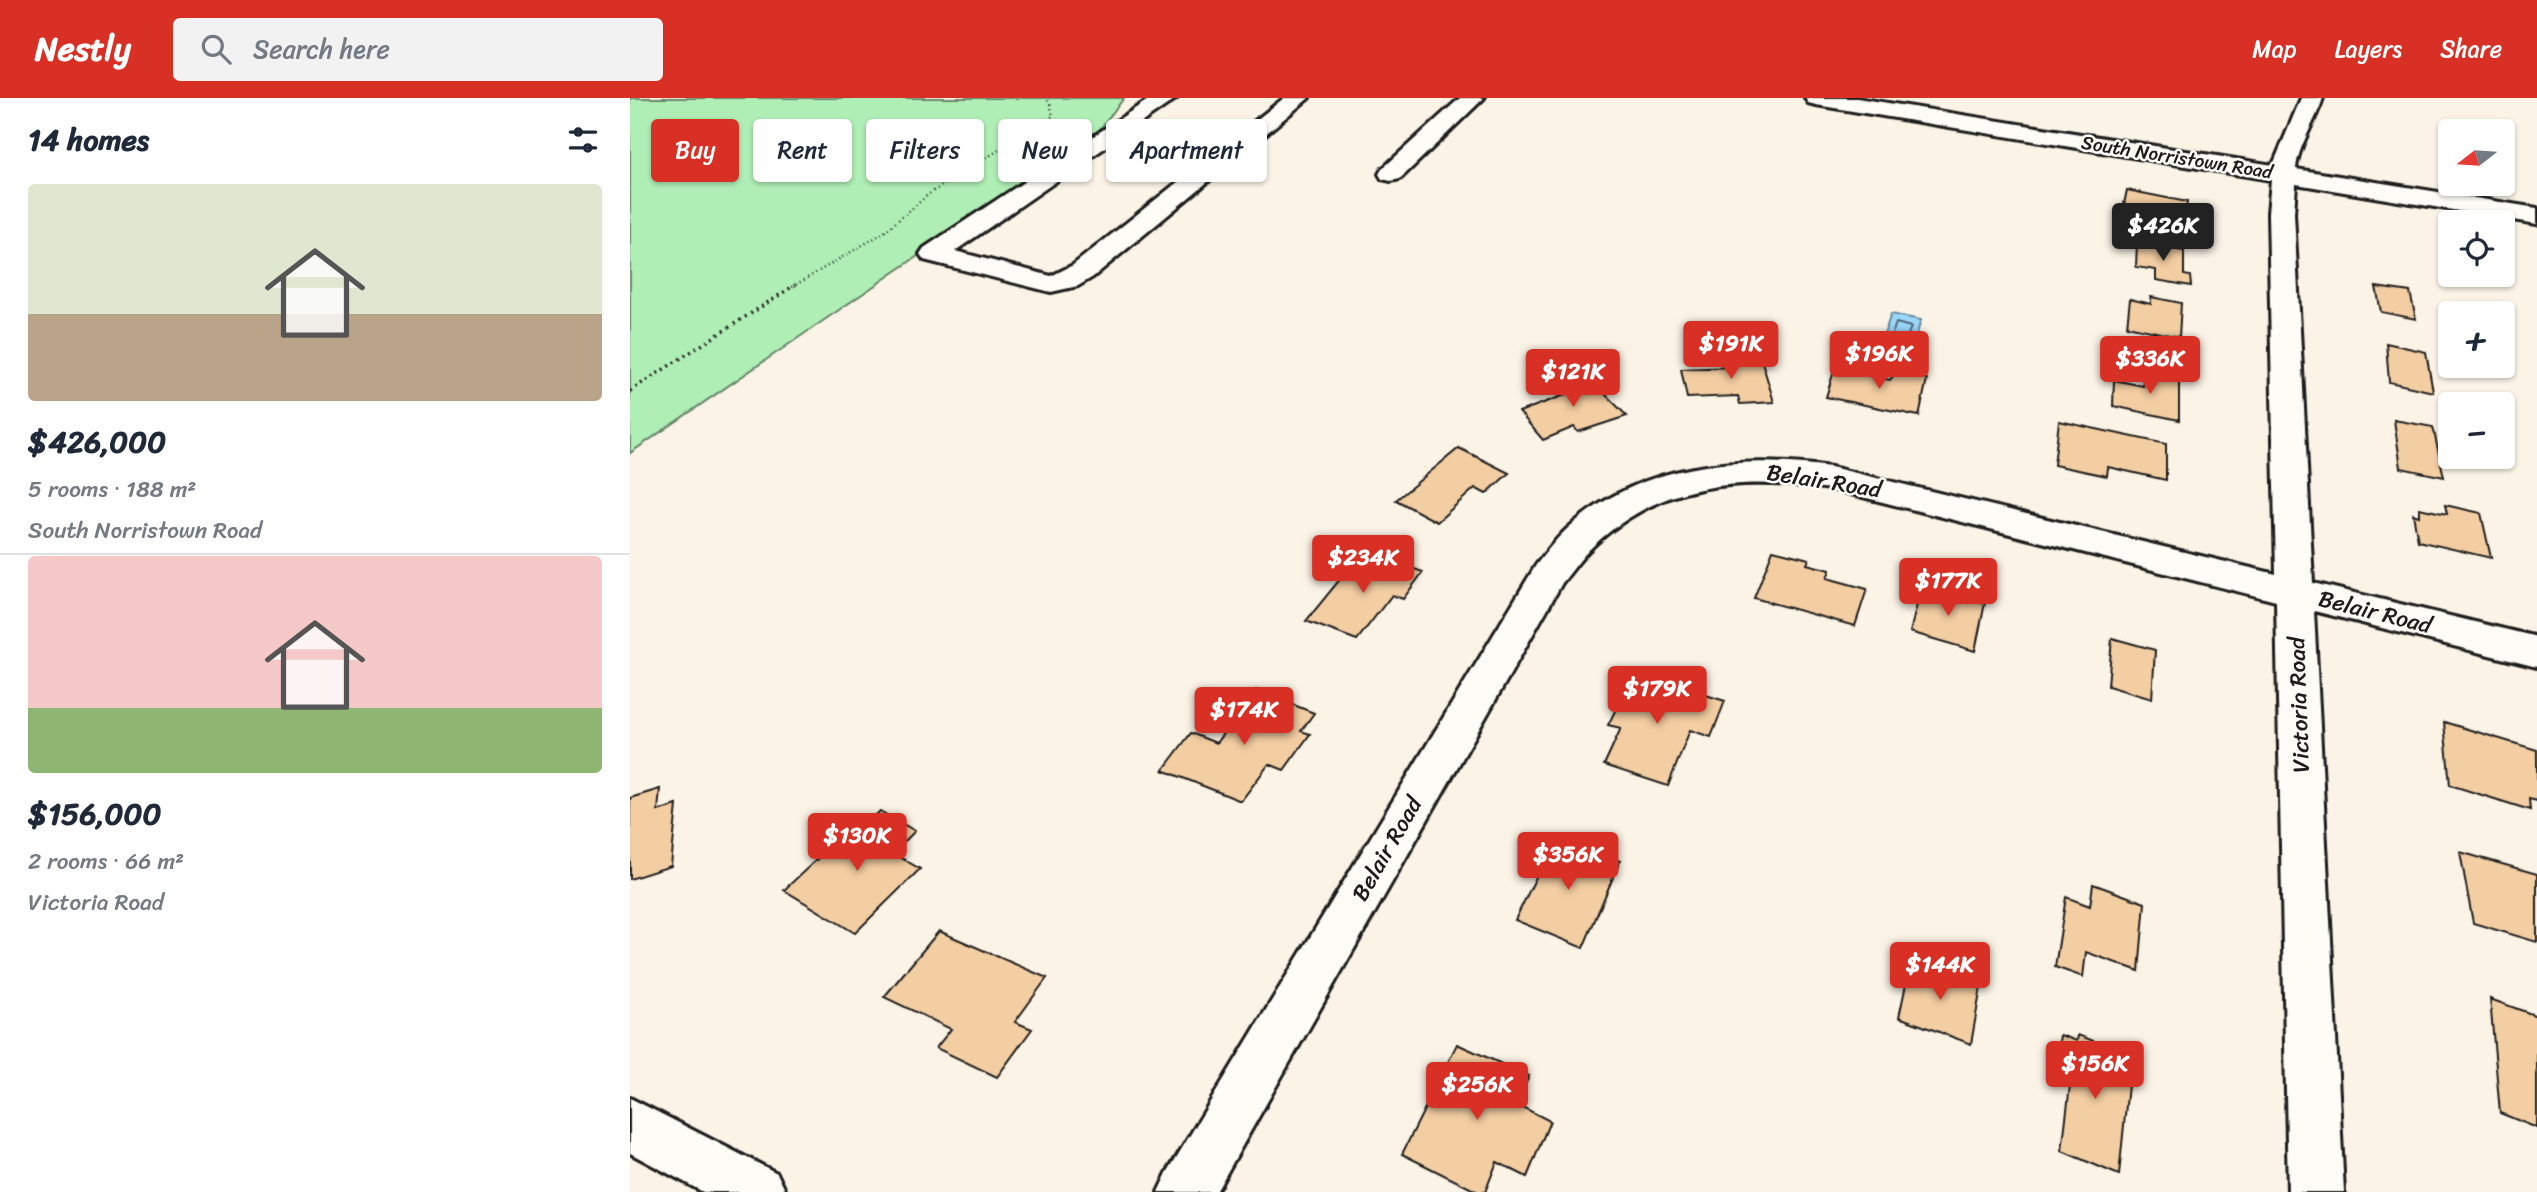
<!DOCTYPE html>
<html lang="en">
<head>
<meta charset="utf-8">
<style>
  body { margin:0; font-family:Sriracha,sans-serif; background:#f2f2f3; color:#1f2937; height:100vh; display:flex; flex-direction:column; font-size:26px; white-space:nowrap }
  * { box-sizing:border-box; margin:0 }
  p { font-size:23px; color:#747a83 }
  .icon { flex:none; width:38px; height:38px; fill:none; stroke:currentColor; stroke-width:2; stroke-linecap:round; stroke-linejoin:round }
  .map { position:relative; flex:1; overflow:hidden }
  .panel { display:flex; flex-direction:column; background:#fff; width:630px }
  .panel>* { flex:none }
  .banner { position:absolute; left:21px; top:21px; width:665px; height:63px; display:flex; gap:14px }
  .needle { width:46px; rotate:253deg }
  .buttons { position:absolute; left:1808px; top:21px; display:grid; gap:14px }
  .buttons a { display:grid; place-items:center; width:77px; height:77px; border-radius:7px; background:#fff; box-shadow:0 2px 5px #0004; font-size:35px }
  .price { position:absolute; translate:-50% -60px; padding:0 16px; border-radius:7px; background:#d93025; color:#fff; font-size:23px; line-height:46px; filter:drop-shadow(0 2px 4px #0008) }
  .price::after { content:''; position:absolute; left:50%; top:42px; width:21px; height:16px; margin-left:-10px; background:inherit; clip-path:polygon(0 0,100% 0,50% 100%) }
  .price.current { background:#222; color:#fff }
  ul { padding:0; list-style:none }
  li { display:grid; align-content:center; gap:14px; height:371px; padding:0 28px }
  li+li { border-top:2px solid #e0e1e3 }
  li span { display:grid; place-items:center; height:217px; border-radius:7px; color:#555 }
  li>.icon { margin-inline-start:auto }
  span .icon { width:126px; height:126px; fill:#fffc; stroke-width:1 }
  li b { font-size:30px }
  h2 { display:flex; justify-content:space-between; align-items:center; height:84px; padding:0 28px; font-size:30px }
  .pill { padding:0 24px; border-radius:7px; background:#fff; box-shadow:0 2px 5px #0004; font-size:24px; line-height:63px }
  .pill.current { background:#d93025; color:#fff }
  header { display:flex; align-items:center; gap:42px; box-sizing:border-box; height:98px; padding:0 35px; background:#d93025; color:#fff }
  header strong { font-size:33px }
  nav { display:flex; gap:38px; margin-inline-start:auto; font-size:24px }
  .search { width:490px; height:63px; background:#f2f2f3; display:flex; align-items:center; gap:18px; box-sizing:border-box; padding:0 24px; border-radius:7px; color:#747a83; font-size:26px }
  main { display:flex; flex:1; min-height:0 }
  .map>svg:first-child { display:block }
  .green { fill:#afeeb5; stroke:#668568; stroke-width:2 }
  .water { fill:#9bd6fb; stroke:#688ca2; stroke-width:2 }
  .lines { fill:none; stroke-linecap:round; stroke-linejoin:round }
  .shore { stroke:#4f6675; stroke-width:2 }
  .building { fill:#f4cea3; stroke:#1c1c1c; stroke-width:2 }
  .minor-casing { stroke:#1c1c1c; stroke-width:6 }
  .path-far1 { stroke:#1c1c1c; stroke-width:2.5; stroke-dasharray:1 3.5; stroke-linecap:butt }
  .path { stroke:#1c1c1c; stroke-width:3.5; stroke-dasharray:2 4.5; stroke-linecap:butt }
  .minor { fill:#fdfcf7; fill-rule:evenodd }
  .labels { text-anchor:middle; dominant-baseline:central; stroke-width:5; stroke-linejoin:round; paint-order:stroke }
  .far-street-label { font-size:19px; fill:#1c1c1c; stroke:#fdfcf7 }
  .street-label { font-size:23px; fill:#1c1c1c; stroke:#fdfcf7 }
</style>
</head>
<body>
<header>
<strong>Nestly</strong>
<div class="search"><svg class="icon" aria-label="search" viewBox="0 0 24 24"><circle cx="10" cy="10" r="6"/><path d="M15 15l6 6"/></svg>Search here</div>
<nav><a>Map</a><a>Layers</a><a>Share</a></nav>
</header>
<main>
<section class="panel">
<h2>14 homes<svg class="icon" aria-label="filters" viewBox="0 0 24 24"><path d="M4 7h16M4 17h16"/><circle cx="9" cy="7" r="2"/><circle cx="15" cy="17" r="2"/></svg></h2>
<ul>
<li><span style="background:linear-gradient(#dfe7d0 60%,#b9a48a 0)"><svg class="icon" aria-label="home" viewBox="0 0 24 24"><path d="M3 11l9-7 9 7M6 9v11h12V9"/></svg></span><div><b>$426,000</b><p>5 rooms · 188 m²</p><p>South Norristown Road</p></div></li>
<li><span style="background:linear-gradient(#f6c9c9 70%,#8fb573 0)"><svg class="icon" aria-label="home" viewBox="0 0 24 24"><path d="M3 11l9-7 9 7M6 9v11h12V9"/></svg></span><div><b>$156,000</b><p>2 rooms · 66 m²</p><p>Victoria Road</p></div></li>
</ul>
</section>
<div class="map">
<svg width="1907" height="1094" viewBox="0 0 1907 1094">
  <rect width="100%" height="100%" fill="#fbf3e6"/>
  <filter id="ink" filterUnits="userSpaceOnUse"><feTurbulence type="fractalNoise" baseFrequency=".0143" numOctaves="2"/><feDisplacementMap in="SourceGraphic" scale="14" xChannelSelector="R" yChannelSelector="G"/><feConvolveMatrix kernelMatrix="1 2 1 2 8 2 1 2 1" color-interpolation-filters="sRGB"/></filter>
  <g filter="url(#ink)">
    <!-- green -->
    <polygon class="green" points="0,0 494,0 466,36 0,355"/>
    <!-- water -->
    <polygon class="water" points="1261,216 1291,222 1279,262 1249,251"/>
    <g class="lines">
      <!-- shore -->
      <polygon class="shore" points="1266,225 1281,229 1272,252 1259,245"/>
    </g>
    <!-- building -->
    <g class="building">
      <polygon points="1497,92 1557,104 1553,127 1520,121 1522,112 1494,106"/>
      <polygon points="1507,145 1554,153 1554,177 1560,178 1561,188 1526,182 1526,172 1506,169"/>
      <polygon points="1746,189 1780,194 1786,221 1751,214"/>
      <polygon points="1521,199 1551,205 1549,239 1497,228 1500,201 1521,206"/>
      <polygon points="1756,245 1796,254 1803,294 1759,284"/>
      <polygon points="1130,257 1144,304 1110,306 1108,298 1057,300 1051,271 1102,269 1100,259"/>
      <polygon points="1205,270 1260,282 1266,274 1297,281 1289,318 1196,299"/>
      <polygon points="1513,273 1549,280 1549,322 1483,308 1484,282 1513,288"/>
      <polygon points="954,275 997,318 948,334 944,329 913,342 889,314 935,297 924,286"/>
      <polygon points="1764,322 1803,329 1814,379 1771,370"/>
      <polygon points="1429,323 1536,346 1536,382 1478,369 1477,378 1424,367"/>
      <polygon points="829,350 879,375 856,396 845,390 807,424 766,402"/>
      <polygon points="1815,407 1851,415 1861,460 1788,443 1783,416 1789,418 1789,410 1817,416"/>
      <polygon points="1143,452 1179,461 1177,466 1200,472 1197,480 1237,491 1225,528 1124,500"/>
      <polygon points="733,453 793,474 773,501 762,497 727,542 676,523"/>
      <polygon points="1292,487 1355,505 1345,553 1280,534"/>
      <polygon points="1482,540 1525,552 1522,601 1478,588"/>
      <polygon points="998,573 1095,603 1081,639 1060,632 1038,688 974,667 991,630 978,627 987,609 982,608"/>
      <polygon points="626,592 684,615 671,633 680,636 654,672 639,666 611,703 533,672 561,635 586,645"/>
      <polygon points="1814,624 1907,652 1907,703 1899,701 1900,712 1820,687"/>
      <polygon points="30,691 28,713 47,707 41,768 0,781 0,700"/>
      <polygon points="250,713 285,733 263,755 290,771 225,835 154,792 219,731 227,736"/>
      <polygon points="926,738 990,763 953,850 885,822"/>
      <polygon points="1830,754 1907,776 1907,844 1843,825"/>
      <polygon points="1463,786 1515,805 1509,873 1456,854 1453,879 1425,869 1436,799 1460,808"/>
      <polygon points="309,833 417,880 385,924 402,931 367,979 306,950 321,931 254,899"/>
      <polygon points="1281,863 1351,889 1341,946 1269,919"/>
      <polygon points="1860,901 1907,918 1907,1030 1870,1015"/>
      <polygon points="1430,937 1447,943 1448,937 1501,957 1489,1077 1432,1053 1442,971 1426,965"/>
      <polygon points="827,946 899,978 886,1006 920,1023 897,1079 867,1064 855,1094 848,1094 772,1056"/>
    </g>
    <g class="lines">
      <defs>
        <g id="minor">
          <polygon points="521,0 547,0 325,153 421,178 443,167 654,0 679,0 463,179 448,188 421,194 294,162 290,156 294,150"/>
          <polygon points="830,0 854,0 770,81 761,83 752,81 749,76 752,71"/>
          <path d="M1175,0H1227L1643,67L1671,0H1693C1686,23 1668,48 1666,71L1907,110V126L1666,86L1664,115L1683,485L1907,539V569L1684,513L1714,1094H1658L1646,503L1201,391C1111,379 1033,382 963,448C951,459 942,473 932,485L586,1094H528L537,1075L906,467C916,454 926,441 938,430C1012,364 1107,357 1201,369L1646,476L1638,115L1641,82L1186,7L1178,5Z"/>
          <polygon points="0,1000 147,1075 156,1094 73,1094 0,1055"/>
        </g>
      </defs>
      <!-- minor casing -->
      <use href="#minor" class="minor-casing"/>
      <!-- path-far1 -->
      <polyline class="path-far1" points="162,189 253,135 299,96 423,18 420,5 415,0"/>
      <!-- path -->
      <polyline class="path" points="0,293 165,187"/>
      <!-- minor -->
      <use href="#minor" class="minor"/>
    </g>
  </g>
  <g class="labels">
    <!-- far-street labels -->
    <g class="far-street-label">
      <text transform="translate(1547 59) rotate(9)">South Norristown Road</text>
    </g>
    <!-- street labels -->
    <g class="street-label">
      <text transform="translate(1194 383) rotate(9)">Belair Road</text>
      <text transform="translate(1745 514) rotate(14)">Belair Road</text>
      <text transform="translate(1669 607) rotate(-92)">Victoria Road</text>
      <text transform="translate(757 751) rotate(-60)">Belair Road</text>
    </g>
  </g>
</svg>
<div class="buttons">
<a><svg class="needle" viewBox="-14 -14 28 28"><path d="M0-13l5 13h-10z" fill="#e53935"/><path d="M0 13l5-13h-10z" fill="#747a83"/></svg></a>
<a><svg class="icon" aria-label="locate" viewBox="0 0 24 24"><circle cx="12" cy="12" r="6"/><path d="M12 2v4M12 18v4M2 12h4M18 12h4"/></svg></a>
<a>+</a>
<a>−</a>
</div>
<b class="price current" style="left:1533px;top:165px">$426K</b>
<b class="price" style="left:1101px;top:283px">$191K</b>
<b class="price" style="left:1249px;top:293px">$196K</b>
<b class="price" style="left:1520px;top:298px">$336K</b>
<b class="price" style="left:943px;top:311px">$121K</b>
<b class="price" style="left:733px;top:497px">$234K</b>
<b class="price" style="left:1318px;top:520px">$177K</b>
<b class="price" style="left:1027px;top:628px">$179K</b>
<b class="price" style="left:614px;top:649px">$174K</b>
<b class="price" style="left:227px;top:775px">$130K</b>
<b class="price" style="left:938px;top:794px">$356K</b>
<b class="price" style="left:1310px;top:904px">$144K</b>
<b class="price" style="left:1465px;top:1003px">$156K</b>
<b class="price" style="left:847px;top:1024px">$256K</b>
<div class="banner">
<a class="pill current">Buy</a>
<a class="pill">Rent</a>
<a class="pill">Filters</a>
<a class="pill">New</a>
<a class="pill">Apartment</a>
</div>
</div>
</main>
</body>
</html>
